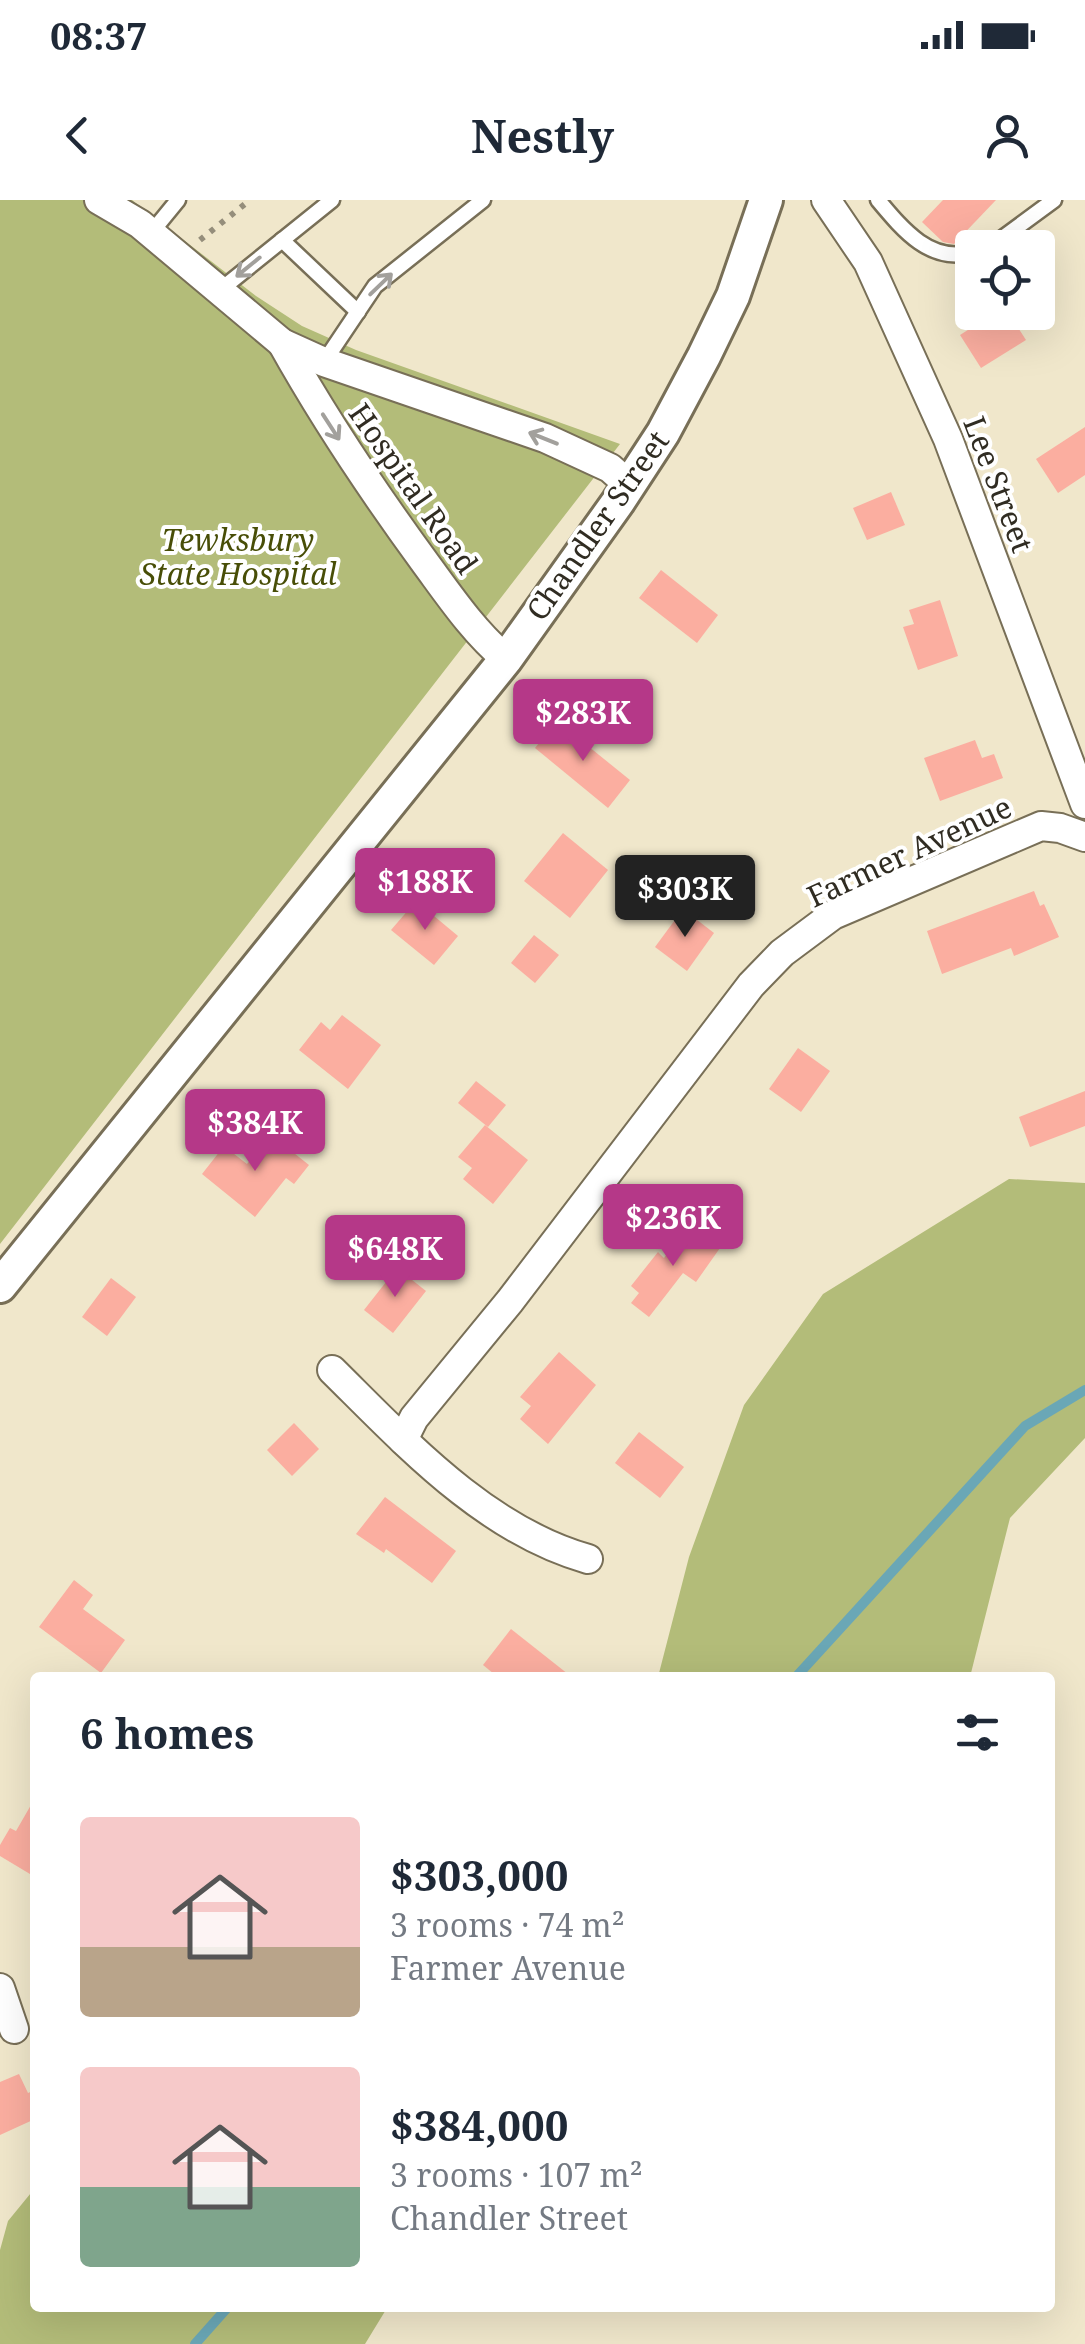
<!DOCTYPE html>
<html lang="en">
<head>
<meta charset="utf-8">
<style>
  body { margin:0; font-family:"Noto Serif",serif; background:#f6f6f7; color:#1f2937; height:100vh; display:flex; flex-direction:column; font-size:38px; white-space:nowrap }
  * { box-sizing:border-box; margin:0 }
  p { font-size:32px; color:#747a83 }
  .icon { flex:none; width:55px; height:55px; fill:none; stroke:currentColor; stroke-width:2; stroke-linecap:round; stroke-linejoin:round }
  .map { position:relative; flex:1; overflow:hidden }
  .drawer { position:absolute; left:30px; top:1472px; width:1025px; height:640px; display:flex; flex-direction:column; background:#fff; border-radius:10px; box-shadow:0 10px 40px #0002 }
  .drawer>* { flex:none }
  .tools { position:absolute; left:955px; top:30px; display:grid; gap:20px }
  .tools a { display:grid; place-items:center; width:100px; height:100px; border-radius:10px; background:#fff; box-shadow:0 10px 40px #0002; font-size:50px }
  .price { position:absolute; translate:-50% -85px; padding:0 22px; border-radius:10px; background:#b53888; color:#fff; font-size:32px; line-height:65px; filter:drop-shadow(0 2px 5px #0008) }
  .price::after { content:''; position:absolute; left:50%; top:60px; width:30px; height:22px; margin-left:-15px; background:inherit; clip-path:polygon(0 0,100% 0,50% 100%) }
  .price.current { background:#222; color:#fff }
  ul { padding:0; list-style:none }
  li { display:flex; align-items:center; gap:30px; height:250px; padding:0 50px }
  li span { display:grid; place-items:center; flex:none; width:280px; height:200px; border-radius:10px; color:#555 }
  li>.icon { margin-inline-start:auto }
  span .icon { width:120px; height:120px; fill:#fffc; stroke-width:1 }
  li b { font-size:42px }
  h2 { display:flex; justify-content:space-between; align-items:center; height:120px; padding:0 50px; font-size:42px }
  .status { display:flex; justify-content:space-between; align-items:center; height:70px; padding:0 50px; background:#fff; direction:ltr }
  .status svg { height:28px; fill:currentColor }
  header { display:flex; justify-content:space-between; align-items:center; height:130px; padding:0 50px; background:#fff; font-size:45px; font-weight:700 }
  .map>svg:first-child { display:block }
  .green { fill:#b3bc79 }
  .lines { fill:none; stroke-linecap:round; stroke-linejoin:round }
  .stream { stroke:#6aa7b6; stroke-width:10 }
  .building { fill:#fbaea0 }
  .service-casing { stroke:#786f57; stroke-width:19 }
  .minor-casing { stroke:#786f57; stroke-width:32 }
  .tertiary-casing { stroke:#786f57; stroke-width:38 }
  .path { stroke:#958e7b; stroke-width:6; stroke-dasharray:5 8; stroke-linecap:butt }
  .service { stroke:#fff; stroke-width:14 }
  .minor { stroke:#fff; stroke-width:28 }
  .tertiary { stroke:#fff; stroke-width:32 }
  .oneway { stroke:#a2a09c }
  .labels { text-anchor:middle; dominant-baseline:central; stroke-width:8; stroke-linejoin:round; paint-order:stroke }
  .street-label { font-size:30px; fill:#302c22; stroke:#fff }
  .park-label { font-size:30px; font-style:italic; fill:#484e07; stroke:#fff }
</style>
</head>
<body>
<div class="status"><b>08:37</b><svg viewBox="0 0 49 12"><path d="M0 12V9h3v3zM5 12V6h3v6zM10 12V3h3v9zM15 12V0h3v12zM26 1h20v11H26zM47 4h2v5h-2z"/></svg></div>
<header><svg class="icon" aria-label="back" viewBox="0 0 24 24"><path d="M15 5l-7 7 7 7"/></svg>Nestly<svg class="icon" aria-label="person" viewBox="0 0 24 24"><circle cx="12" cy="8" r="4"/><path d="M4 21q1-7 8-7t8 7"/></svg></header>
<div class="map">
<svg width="1085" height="2144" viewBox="0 0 1085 2144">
  <rect width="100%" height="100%" fill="#f0e7cb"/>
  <!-- green -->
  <g class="green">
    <polygon points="0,0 132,0 256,96 302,126 356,150 620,244 0,1044"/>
    <polygon points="1009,979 1085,983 1085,1238 1010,1318 970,1477 658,1477 689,1357 744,1205 823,1094"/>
    <polygon points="35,1988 35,2108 387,2108 365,2144 0,2144 0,2050 8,2021"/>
  </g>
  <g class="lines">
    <!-- stream -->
    <g class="stream">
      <polyline points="795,1478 1025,1226 1085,1190"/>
      <polyline points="195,2144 227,2108"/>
    </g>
  </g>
  <!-- building -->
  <g class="building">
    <polygon points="943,0 996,0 954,44 943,42 922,22"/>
    <polygon points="996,112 1008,112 1026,140 981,168 960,135"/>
    <polygon points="1085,227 1085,275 1058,293 1036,259"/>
    <polygon points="891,292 905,325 867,340 853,308"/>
    <polygon points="661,370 718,415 697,443 639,398"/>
    <polygon points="940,400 958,456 918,470 903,427 914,424 909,410"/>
    <polygon points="557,521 630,580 608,608 535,548"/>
    <polygon points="975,540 982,558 994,554 1003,578 940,601 924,558"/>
    <polygon points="563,633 608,670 570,718 524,681"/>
    <polygon points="1034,691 1040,706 1044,704 1059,737 1014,756 1011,748 942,774 927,731"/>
    <polygon points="416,701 458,736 434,765 391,730"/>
    <polygon points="683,709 714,733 687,771 655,747"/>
    <polygon points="534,735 559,755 535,783 511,763"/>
    <polygon points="342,815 381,845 348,889 299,850 321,822 330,830"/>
    <polygon points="798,848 830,871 801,912 769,889"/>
    <polygon points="476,881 506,905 488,927 458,903"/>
    <polygon points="1085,891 1085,926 1030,947 1019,917"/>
    <polygon points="485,925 528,960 493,1004 463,979 472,968 458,957"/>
    <polygon points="270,934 309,965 294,984 286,978 255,1017 202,974 224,946 247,964"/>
    <polygon points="688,1025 720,1048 696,1082 683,1073 649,1117 631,1103 639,1093 631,1086 658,1052 664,1058"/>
    <polygon points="397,1068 426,1091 393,1133 364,1110"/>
    <polygon points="111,1078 136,1097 107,1136 82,1117"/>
    <polygon points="559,1152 596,1185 548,1244 520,1219 531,1206 520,1197"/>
    <polygon points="294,1223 319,1249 292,1276 267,1250"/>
    <polygon points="639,1232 684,1267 660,1298 615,1263"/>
    <polygon points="385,1297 456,1351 432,1383 386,1349 384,1353 356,1334"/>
    <polygon points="74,1380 93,1395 83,1409 125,1440 101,1473 39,1427"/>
    <polygon points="511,1429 573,1478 499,1478 483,1465"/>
    <polygon points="35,1598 35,1677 0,1656 0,1645 10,1628 16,1631"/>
    <polygon points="19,1874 28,1893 35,1890 35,1919 0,1935 0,1882"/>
  </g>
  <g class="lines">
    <defs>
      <g id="service">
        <path d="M878,0C903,30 931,64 972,52"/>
        <polyline points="151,33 178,0"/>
        <polyline points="282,40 358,112"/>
        <polyline points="989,48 1054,0"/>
        <polyline points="219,91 332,0"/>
        <polyline points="324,162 375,86 483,0"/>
      </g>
      <g id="minor">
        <polyline points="99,0 140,24 282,143 324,162 545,238 610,268 628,284"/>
        <polyline points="826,0 868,62 948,239 1085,604"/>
        <path d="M282,143C325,220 374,293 426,364C451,398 474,432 506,459"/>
        <path d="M332,1170C406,1243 485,1330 588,1359"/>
        <polyline points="403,1240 414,1218 510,1101 751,785 782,753 833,715 1041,626 1060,628 1085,637"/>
        <polyline points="0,1788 14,1829"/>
      </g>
      <polyline id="tertiary" points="0,1086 506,459 618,302 663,233 704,156 733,96 766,0"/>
    </defs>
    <!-- service casing -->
    <use href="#service" class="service-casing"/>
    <!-- minor casing -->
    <use href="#minor" class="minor-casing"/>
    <!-- tertiary casing -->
    <use href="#tertiary" class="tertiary-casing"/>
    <!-- path -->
    <polyline class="path" points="200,40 250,0"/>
    <!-- service -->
    <use href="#service" class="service"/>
    <!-- minor -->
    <use href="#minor" class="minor"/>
    <!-- tertiary -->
    <use href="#tertiary" class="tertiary"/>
  </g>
  <!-- one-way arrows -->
  <defs><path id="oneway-shaft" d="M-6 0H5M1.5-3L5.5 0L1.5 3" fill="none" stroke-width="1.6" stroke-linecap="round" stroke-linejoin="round" transform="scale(2.5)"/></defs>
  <g class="oneway">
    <use href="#oneway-shaft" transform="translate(248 67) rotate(141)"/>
    <use href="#oneway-shaft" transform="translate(381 84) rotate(-44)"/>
    <use href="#oneway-shaft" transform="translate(331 227) rotate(57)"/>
    <use href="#oneway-shaft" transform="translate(543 238) rotate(-158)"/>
  </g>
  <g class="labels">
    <!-- street labels -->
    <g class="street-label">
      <text transform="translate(999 284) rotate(69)">Lee Street</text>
      <text transform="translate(414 288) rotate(55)">Hospital Road</text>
      <text transform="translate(597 325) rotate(-55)">Chandler Street</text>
      <text transform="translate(909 651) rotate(-25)">Farmer Avenue</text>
    </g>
    <!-- park labels -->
    <g class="park-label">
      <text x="238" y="339">Tewksbury<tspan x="238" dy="34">State Hospital</tspan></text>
    </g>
  </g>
</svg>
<div class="tools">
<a><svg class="icon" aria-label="locate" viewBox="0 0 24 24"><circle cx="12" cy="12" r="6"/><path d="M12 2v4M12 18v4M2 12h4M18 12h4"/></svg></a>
</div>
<b class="price" style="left:583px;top:564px">$283K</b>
<b class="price" style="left:425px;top:733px">$188K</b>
<b class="price current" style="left:685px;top:740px">$303K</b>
<b class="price" style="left:255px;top:974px">$384K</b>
<b class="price" style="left:673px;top:1069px">$236K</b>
<b class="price" style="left:395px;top:1100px">$648K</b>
<section class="drawer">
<h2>6 homes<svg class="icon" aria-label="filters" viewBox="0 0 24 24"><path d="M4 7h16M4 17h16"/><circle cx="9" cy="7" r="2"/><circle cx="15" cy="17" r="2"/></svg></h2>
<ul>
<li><span style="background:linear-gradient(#f6c9c9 65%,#b9a48a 0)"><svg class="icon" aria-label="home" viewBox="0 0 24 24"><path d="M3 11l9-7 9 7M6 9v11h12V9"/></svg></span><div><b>$303,000</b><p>3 rooms · 74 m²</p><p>Farmer Avenue</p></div></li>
<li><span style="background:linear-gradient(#f6c9c9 60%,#7fa58c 0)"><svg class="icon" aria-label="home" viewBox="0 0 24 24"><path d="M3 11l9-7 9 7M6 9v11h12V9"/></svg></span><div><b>$384,000</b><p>3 rooms · 107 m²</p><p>Chandler Street</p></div></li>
</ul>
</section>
</div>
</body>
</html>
